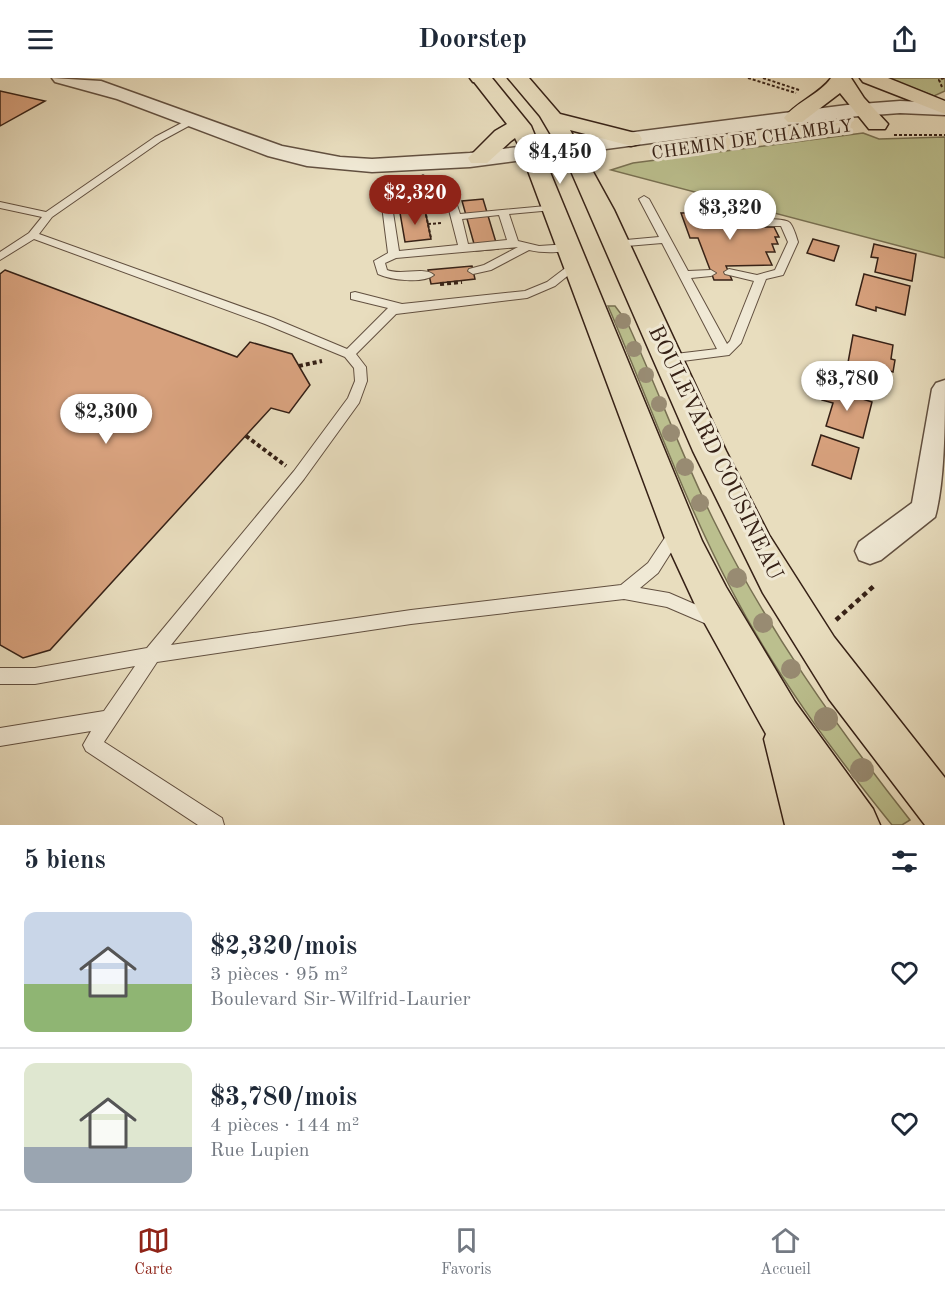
<!DOCTYPE html>
<html lang="fr">
<head>
<meta charset="utf-8">
<style>
  body { margin:0; font-family:"Old Standard TT",serif; background:#f2f2f3; color:#1f2937; height:100vh; display:flex; flex-direction:column; font-size:22px; white-space:nowrap }
  * { box-sizing:border-box; margin:0 }
  p { font-size:20px; color:#747a83 }
  .icon { flex:none; width:33px; height:33px; fill:none; stroke:currentColor; stroke-width:2; stroke-linecap:round; stroke-linejoin:round }
  .map { position:relative; height:747px; overflow:hidden }
  .side { display:flex; flex-direction:column; background:#fff; flex:1 }
  .side>* { flex:none }
  .price { position:absolute; translate:-50% -51px; padding:0 14px; border-radius:21px; background:#fff; color:#222; font-size:20px; line-height:39px; filter:drop-shadow(0 2px 3px #0008) }
  .price::after { content:''; position:absolute; left:50%; top:36px; width:18px; height:14px; margin-left:-9px; background:inherit; clip-path:polygon(0 0,100% 0,50% 100%) }
  .price.on { background:#8f2418; color:#fff }
  ul { padding:0; list-style:none }
  li { display:flex; align-items:center; gap:18px; height:150px; padding:0 24px }
  li+li { border-top:2px solid #e0e1e3 }
  li span { display:grid; place-items:center; flex:none; width:168px; height:120px; border-radius:12px; color:#555 }
  li>.icon { margin-inline-start:auto }
  span .icon { width:72px; height:72px; fill:#fffc; stroke-width:1 }
  li b { font-size:26px }
  h2 { display:flex; justify-content:space-between; align-items:center; height:72px; padding:0 24px; font-size:26px }
  header { display:flex; justify-content:space-between; align-items:center; height:78px; padding:0 24px; background:#fff; font-size:27px; font-weight:700 }
  .dock { display:flex; justify-content:space-around; align-items:center; height:84px; border-top:2px solid #e0e1e3; background:#fff; font-size:16px; color:#747a83 }
  .dock a { display:grid; justify-items:center; gap:3px }
  .dock .on { color:#8f2418 }
  .map>svg:first-child { display:block }
  .green { fill:#bbbf8e; stroke:#787052; stroke-width:1.5 }
  .building { fill:#d7a17d; stroke:#362116; stroke-width:1.5 }
  .lines { fill:none; stroke-linecap:round; stroke-linejoin:round }
  .service-casing { stroke:#625040; stroke-width:2 }
  .minor-casing { stroke:#625040; stroke-width:3 }
  .tertiary-casing { stroke:#625040; stroke-width:3 }
  .primary-casing { stroke:#362116; stroke-width:3 }
  .motorway-casing { stroke:#362116; stroke-width:3 }
  .path-far2 { stroke:#362116; stroke-width:2; stroke-dasharray:3 2; stroke-linecap:butt }
  .path-far1 { stroke:#362116; stroke-width:4; stroke-dasharray:4 3; stroke-linecap:butt }
  .path { stroke:#362116; stroke-width:4.5; stroke-dasharray:5 4; stroke-linecap:butt }
  .service { fill:#f0e9d5; fill-rule:evenodd }
  .minor { fill:#f0e9d5; fill-rule:evenodd }
  .tertiary { fill:#f0e9d5; fill-rule:evenodd }
  .primary { fill:#e8ddbe; fill-rule:evenodd }
  .motorway { fill:#e8ddbe; fill-rule:evenodd }
  .tree { fill:#988b72 }
  .labels { text-anchor:middle; dominant-baseline:central; stroke-width:6; stroke-linejoin:round; paint-order:stroke }
  .far-street-label { font-size:18px; fill:#362116; stroke:#f0e9d5 }
  .street-label { font-size:22px; fill:#362116; stroke:#f0e9d5 }
</style>
</head>
<body>
<header><svg class="icon" aria-label="menu" viewBox="0 0 24 24"><path d="M4 6h16M4 12h16M4 18h16"/></svg>Doorstep<svg class="icon" aria-label="share" viewBox="0 0 24 24"><path d="M12 15V3M7 8l5-5 5 5M5 13v7h14v-7"/></svg></header>
<div class="map">
<svg width="945" height="747" viewBox="0 0 945 747">
  <rect width="100%" height="100%" fill="#e8ddbe"/>
  <filter id="stains"><feTurbulence type="fractalNoise" baseFrequency=".00333" numOctaves="4"/><feColorMatrix values="0 0 0 0 .2 0 0 0 0 .09 0 0 0 0 .02 0 0 0 .5 -.17"/></filter>
  <radialGradient id="worn" r=".72"><stop offset=".6" stop-color="#630" stop-opacity="0"/><stop offset="1" stop-color="#630" stop-opacity=".3"/></radialGradient>
  <!-- green -->
  <g class="green">
    <polygon points="887,0 945,0 945,13 934,18"/>
    <polygon points="863,55 879,61 945,59 945,180 611,92 633,85"/>
    <path d="M608,228H615L627,244C657,309 681,376 713,441C766,549 835,647 910,742L902,747H892C832,673 775,596 731,511C683,420 649,323 608,228Z"/>
  </g>
  <!-- building -->
  <g class="building">
    <polygon points="0,13 45,23 0,48"/>
    <polygon points="483,121 498,171 476,173 462,123"/>
    <polygon points="425,132 431,161 405,164 400,135"/>
    <polygon points="732,134 733,137 747,136 753,149 774,149 779,159 775,159 778,166 772,166 775,174 766,174 772,187 726,188 732,202 714,202 698,160 690,160 681,135"/>
    <polygon points="813,161 839,168 834,183 807,175"/>
    <polygon points="874,166 916,176 912,203 875,194 878,180 871,179"/>
    <polygon points="472,188 475,201 431,206 428,192"/>
    <polygon points="5,192 237,279 250,264 292,276 310,307 289,335 271,330 50,572 23,580 0,567 0,196"/>
    <polygon points="864,196 910,208 905,237 876,229 876,233 856,227"/>
    <polygon points="853,257 893,267 891,281 895,282 893,294 887,292 885,301 847,290"/>
    <polygon points="825,309 872,324 863,360 826,348 833,325 822,322"/>
    <polygon points="821,357 859,370 851,401 812,387"/>
  </g>
  <g class="lines">
    <defs>
      <g id="service">
        <polygon points="193,39 197,42 196,44 161,63 52,139 39,156 273,240 347,271 388,230 351,221 351,215 355,214 402,226 525,213 547,204 572,185 576,184 581,187 555,208 527,220 396,236 356,276 366,289 367,303 359,325 304,401 171,567 411,532 621,507 648,485 672,449 677,447 682,449 684,453 682,457 658,495 640,510 669,515 722,538 724,543 722,548 716,550 667,529 624,521 411,546 157,584 104,664 222,740 224,747 198,747 86,673 83,667 91,653 0,668 0,650 104,633 135,588 35,606 0,606 0,590 35,590 147,570 294,393 348,320 355,303 354,290 345,279 265,246 34,161 0,182 0,174 29,155 42,139 0,130 0,124 46,134 155,59"/>
        <path d="M423,97L428,100L427,115H435L456,124L460,136L557,127L558,129L553,132L509,136L518,163L539,168L569,166L574,169C564,176 542,175 529,172L491,192L473,196L468,193L469,191L484,187L518,169L396,180L385,185L387,192C401,198 424,188 434,197C423,206 391,202 378,196L374,183L388,175L382,128L387,120L417,116L418,100ZM431,120L448,128L458,167L399,173L392,128L394,125ZM499,137L507,162L468,166L462,141Z"/>
        <path d="M644,118L649,121L688,193L711,192L716,195L711,198L691,200L727,266L730,263L754,203L725,196L724,194L729,191L757,197L775,192L788,164L781,148H751L746,145C751,141 785,139 790,145C794,150 796,158 798,164L784,195L783,197L766,201L741,265L729,277L667,285L661,281L667,277L717,271L662,165L615,169L610,166L615,163L659,159L639,121Z"/>
      </g>
      <path id="minor" d="M945,302C945,341 945,404 935,439L881,482L870,486L859,482L855,473L859,464L912,425L932,311L936,305Z"/>
      <polygon id="tertiary" points="52,0 101,3 282,68 340,79 372,81 470,75 847,27 900,23 945,25 945,37 900,35 847,39 470,89 372,94 307,88 268,78 117,21 55,4"/>
      <g id="primary">
        <polygon points="471,0 492,0 531,48 702,463 726,509 795,624 873,731 880,747 785,747 764,661 766,656 698,533 667,466 518,66 515,60 511,63 487,85 471,85 468,80 495,53 507,46"/>
        <polygon points="508,0 529,0 560,36 639,56 642,61 639,66 631,68 570,52 614,132 726,373 769,457 834,559 945,700 945,747 925,747 829,621 763,515 693,373 567,84 540,38"/>
      </g>
      <g id="motorway">
        <polygon points="470,0 491,0 488,4 473,4"/>
        <path d="M831,0H851L864,20L888,46L885,51H869L840,15L802,44H788L784,40C796,24 820,16 831,0Z"/>
        <polygon points="860,0 888,0 945,23 945,36 863,4"/>
      </g>
    </defs>
    <!-- service casing -->
    <use href="#service" class="service-casing"/>
    <!-- minor casing -->
    <use href="#minor" class="minor-casing"/>
    <!-- tertiary casing -->
    <use href="#tertiary" class="tertiary-casing"/>
    <!-- primary casing -->
    <use href="#primary" class="primary-casing"/>
    <!-- motorway casing -->
    <use href="#motorway" class="motorway-casing"/>
    <!-- path-far2 -->
    <g class="path-far2">
      <polyline points="748,0 796,15"/>
      <polyline points="763,0 799,12"/>
      <polyline points="942,9 939,2 944,0"/>
      <polyline points="894,57 945,57"/>
      <polyline points="425,132 431,160"/>
      <polyline points="428,146 442,145"/>
    </g>
    <!-- path-far1 -->
    <g class="path-far1">
      <polyline points="440,206 462,204"/>
      <polyline points="299,288 322,283"/>
      <polyline points="246,358 286,388"/>
    </g>
    <!-- path -->
    <polyline class="path" points="836,542 875,507"/>
    <!-- service -->
    <use href="#service" class="service"/>
    <!-- minor -->
    <use href="#minor" class="minor"/>
    <!-- tertiary -->
    <use href="#tertiary" class="tertiary"/>
    <!-- primary -->
    <use href="#primary" class="primary"/>
    <!-- motorway -->
    <use href="#motorway" class="motorway"/>
  </g>
  <!-- trees -->
  <g class="tree">
    <circle cx="623" cy="243" r="8"/>
    <circle cx="634" cy="271" r="8"/>
    <circle cx="646" cy="297" r="8"/>
    <circle cx="659" cy="326" r="8"/>
    <circle cx="671" cy="355" r="9"/>
    <circle cx="685" cy="389" r="9"/>
    <circle cx="700" cy="425" r="9"/>
    <circle cx="737" cy="500" r="10"/>
    <circle cx="763" cy="545" r="10"/>
    <circle cx="791" cy="591" r="10"/>
    <circle cx="826" cy="641" r="12"/>
    <circle cx="862" cy="692" r="12"/>
  </g>
  <g class="labels">
    <!-- far-street labels -->
    <g class="far-street-label">
      <text transform="translate(752 62) rotate(-8)">CHEMIN DE CHAMBLY</text>
    </g>
    <!-- street labels -->
    <g class="street-label">
      <text transform="translate(715 375) rotate(64)">BOULEVARD COUSINEAU</text>
    </g>
  </g>
  <rect width="100%" height="100%" filter="url(#stains)"/>
  <rect width="100%" height="100%" fill="url(#worn)"/>
</svg>
<b class="price" style="left:560px;top:107px">$4,450</b>
<b class="price on" style="left:415px;top:148px">$2,320</b>
<b class="price" style="left:730px;top:163px">$3,320</b>
<b class="price" style="left:847px;top:334px">$3,780</b>
<b class="price" style="left:106px;top:367px">$2,300</b>
</div>
<section class="side">
<h2>5 biens<svg class="icon" aria-label="filters" viewBox="0 0 24 24"><path d="M4 7h16M4 17h16"/><circle cx="9" cy="7" r="2"/><circle cx="15" cy="17" r="2"/></svg></h2>
<ul>
<li><span style="background:linear-gradient(#c9d6e8 60%,#8fb573 0)"><svg class="icon" aria-label="home" viewBox="0 0 24 24"><path d="M3 11l9-7 9 7M6 9v11h12V9"/></svg></span><div><b>$2,320/mois</b><p>3 pièces · 95 m²</p><p>Boulevard Sir-Wilfrid-Laurier</p></div><svg class="icon" aria-label="heart" viewBox="0 0 24 24"><path d="M12 20l-8-8c-3-5 5-10 8-4 3-6 11-1 8 4z"/></svg></li>
<li><span style="background:linear-gradient(#dfe7d0 70%,#9aa5b1 0)"><svg class="icon" aria-label="home" viewBox="0 0 24 24"><path d="M3 11l9-7 9 7M6 9v11h12V9"/></svg></span><div><b>$3,780/mois</b><p>4 pièces · 144 m²</p><p>Rue Lupien</p></div><svg class="icon" aria-label="heart" viewBox="0 0 24 24"><path d="M12 20l-8-8c-3-5 5-10 8-4 3-6 11-1 8 4z"/></svg></li>
</ul>
</section>
<nav class="dock">
<a class="on"><svg class="icon" aria-label="map" viewBox="0 0 24 24"><path d="M3 6l6-2 6 2 6-2v14l-6 2-6-2-6 2zM9 4v14M15 6v14"/></svg>Carte</a>
<a><svg class="icon" aria-label="saved" viewBox="0 0 24 24"><path d="M7 4h10v16l-5-4-5 4z"/></svg>Favoris</a>
<a><svg class="icon" aria-label="home" viewBox="0 0 24 24"><path d="M3 11l9-7 9 7M6 9v11h12V9"/></svg>Accueil</a>
</nav>
</body>
</html>
